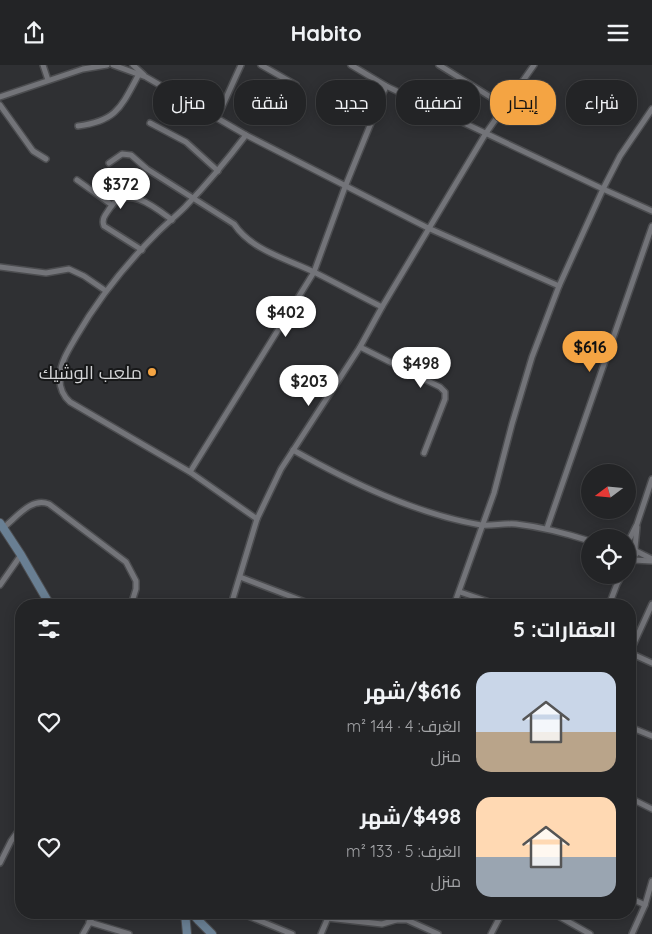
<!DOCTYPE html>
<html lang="ar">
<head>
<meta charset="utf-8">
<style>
  body { margin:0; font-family:Quicksand,Cairo,sans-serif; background:#2f3032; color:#f1f3f6; direction:rtl; height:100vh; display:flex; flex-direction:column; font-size:19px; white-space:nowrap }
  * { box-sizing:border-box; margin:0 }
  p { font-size:16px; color:#a3a4a7 }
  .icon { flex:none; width:28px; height:28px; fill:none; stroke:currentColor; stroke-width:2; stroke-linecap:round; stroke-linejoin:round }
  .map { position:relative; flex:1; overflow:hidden; direction:ltr }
  .details { position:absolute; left:15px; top:534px; width:621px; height:320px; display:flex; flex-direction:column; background:#232426; border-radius:20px; box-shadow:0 2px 12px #0003,0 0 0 1px #404143; direction:rtl }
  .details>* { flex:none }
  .guide { position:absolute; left:15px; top:15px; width:622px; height:45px; direction:rtl; display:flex; gap:10px }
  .needle { width:32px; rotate:254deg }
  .buttons { position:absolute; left:581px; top:399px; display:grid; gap:10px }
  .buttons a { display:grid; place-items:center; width:55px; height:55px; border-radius:50%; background:#232426; box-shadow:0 2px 12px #0003,0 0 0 1px #404143; font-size:25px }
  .price { position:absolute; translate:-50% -42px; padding:0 11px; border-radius:18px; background:#fff; color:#222; font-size:16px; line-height:32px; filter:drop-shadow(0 1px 2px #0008) }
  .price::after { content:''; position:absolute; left:50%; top:30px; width:15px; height:11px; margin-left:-8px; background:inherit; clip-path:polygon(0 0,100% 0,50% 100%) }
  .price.active { background:#f4a443; color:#111 }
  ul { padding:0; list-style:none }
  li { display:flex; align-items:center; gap:15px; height:125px; padding:0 20px }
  li span { display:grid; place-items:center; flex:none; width:140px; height:100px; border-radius:15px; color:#555 }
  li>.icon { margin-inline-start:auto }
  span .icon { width:60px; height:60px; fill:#fffc; stroke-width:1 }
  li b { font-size:21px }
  h2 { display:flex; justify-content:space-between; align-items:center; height:60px; padding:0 20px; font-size:21px }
  .pill { padding:0 18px; border-radius:20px; background:#232426; box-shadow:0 2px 12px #0003,0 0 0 1px #404143; font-size:18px; line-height:45px }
  .pill.active { background:#f4a443; color:#111 }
  header { display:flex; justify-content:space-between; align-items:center; height:65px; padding:0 20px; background:#232426; font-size:22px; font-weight:700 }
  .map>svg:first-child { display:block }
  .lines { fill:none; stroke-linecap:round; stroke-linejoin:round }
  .street-casing { stroke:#4c4d50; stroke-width:8 }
  .secondary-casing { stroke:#4c4d50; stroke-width:10 }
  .street { stroke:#737479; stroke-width:5 }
  .secondary { stroke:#697f93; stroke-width:8 }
  .poi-dot { fill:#f4a443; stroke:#171819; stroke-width:2 }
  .labels { text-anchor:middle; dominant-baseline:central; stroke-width:4; stroke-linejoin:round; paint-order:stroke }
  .poi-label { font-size:18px; fill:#d4d5d7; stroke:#171819; text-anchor:end }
</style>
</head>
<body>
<header><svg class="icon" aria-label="menu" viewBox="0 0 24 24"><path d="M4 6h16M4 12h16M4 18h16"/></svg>Habito<svg class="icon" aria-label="share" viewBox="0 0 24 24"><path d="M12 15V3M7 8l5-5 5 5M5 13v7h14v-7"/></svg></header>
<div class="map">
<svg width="652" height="869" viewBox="0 0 652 869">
  <rect width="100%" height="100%" fill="#2f3033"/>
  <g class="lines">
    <defs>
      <g id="street">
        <polyline points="43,0 48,15"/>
        <polyline points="113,0 146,12 246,70 428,163 559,221"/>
        <polyline points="133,0 144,10"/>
        <polyline points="261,0 296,20"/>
        <polyline points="351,0 386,21 603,124 652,146"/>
        <polyline points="439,0 505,41"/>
        <polyline points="0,32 83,4 107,0"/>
        <polyline points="0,40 33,86 46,94"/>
        <polyline points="217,53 241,0"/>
        <polyline points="150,58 186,77 218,106"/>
        <path d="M78,61C117,56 121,42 139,9"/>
        <path d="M246,70C227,95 207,119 185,142C176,151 166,159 157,168C126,199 98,234 76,272C69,284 61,296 60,310C59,321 62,330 70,337L190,407L257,454"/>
        <path d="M109,98L122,89L131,90L147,104L234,159C252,186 288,194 316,208C338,219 360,231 382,242"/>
        <polyline points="77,115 112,140"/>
        <path d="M142,185L104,161C101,154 106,149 110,143C126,118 156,143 172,155"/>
        <polyline points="0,202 46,208 69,204 84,211 106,226"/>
        <polyline points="360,282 440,322 445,327 445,334 424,388"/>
        <path d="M293,385C350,417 416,449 481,460C492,461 504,458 516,459C542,462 565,468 590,476"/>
        <polyline points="190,407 314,207 345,122 386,21"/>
        <path d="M3,463C17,452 31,432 49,439L126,497L136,516V524L131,540"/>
        <polyline points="547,463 652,161"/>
        <polyline points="628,477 637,459 652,414"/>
        <polyline points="628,480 635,483 636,489 628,500"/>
        <polyline points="635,483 637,462"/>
        <polyline points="636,486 652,494"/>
        <polyline points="633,495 652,496"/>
        <polyline points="240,512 313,540"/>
        <polyline points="0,520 21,490"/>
        <polyline points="460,527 498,540"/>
        <polyline points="231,540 257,454 281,404 360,282 382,242 486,68 534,0"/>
        <polyline points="454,540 494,428 512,359 532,292 559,221 603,124 620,91 652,44"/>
        <polyline points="609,540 617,519 622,510"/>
        <polyline points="630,587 652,539"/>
        <polyline points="630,588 652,598"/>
        <polyline points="630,662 652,671"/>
        <polyline points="630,733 652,744"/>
        <polyline points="0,798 11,776 21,762"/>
        <polyline points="630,833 645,840"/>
        <polyline points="241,848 292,869"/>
        <polyline points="553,848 590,869"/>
        <polyline points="327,853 382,859 396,855 407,855 438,869"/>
        <polyline points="396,855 397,848"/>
        <polyline points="89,857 129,869"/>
        <polyline points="83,869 95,848"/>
        <polyline points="321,869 330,848"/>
        <polyline points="491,869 502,848"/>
        <polyline points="632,869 645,840 652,816"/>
      </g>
      <g id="secondary">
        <polyline points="0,458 21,490 50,540"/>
        <polyline points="185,848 187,869"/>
        <polyline points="192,848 199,856 212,869"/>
      </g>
    </defs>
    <!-- street casing -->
    <use href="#street" class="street-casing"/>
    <!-- secondary casing -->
    <use href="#secondary" class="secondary-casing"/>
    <!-- street -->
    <use href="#street" class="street"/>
    <!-- secondary -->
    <use href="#secondary" class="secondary"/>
  </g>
  <!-- markers -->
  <circle class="poi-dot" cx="152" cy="307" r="5"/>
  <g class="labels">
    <!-- poi labels -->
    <g class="poi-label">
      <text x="142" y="307">ملعب الوشيك</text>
    </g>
  </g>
</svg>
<div class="buttons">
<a><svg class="needle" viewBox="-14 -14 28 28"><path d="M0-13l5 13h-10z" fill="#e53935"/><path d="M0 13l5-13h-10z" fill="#a3a4a7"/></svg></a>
<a><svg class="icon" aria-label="locate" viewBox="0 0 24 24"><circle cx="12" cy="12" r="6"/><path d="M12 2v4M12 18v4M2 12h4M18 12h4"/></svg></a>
</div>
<b class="price" style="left:121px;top:145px">$372</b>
<b class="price" style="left:286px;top:273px">$402</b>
<b class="price active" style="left:590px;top:308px">$616</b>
<b class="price" style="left:421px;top:324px">$498</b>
<b class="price" style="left:309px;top:342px">$203</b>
<div class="guide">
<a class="pill">شراء</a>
<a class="pill active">إيجار</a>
<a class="pill">تصفية</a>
<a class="pill">جديد</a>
<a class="pill">شقة</a>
<a class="pill">منزل</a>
</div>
<section class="details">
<h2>العقارات: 5<svg class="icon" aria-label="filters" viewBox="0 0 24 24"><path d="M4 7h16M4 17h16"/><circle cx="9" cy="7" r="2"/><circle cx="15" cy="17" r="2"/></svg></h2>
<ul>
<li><span style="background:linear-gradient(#c9d6e8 60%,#b9a48a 0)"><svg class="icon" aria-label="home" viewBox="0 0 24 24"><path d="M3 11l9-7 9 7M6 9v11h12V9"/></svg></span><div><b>$616/شهر</b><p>الغرف: 4 · 144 m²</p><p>منزل</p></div><svg class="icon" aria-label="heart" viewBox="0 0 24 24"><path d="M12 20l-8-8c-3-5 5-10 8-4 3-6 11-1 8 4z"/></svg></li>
<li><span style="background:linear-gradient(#ffd9b3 60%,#9aa5b1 0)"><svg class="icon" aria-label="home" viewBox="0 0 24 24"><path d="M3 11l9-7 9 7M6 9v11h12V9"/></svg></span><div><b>$498/شهر</b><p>الغرف: 5 · 133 m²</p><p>منزل</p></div><svg class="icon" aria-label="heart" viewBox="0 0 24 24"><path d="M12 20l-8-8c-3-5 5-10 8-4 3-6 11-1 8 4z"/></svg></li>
</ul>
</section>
</div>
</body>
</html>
